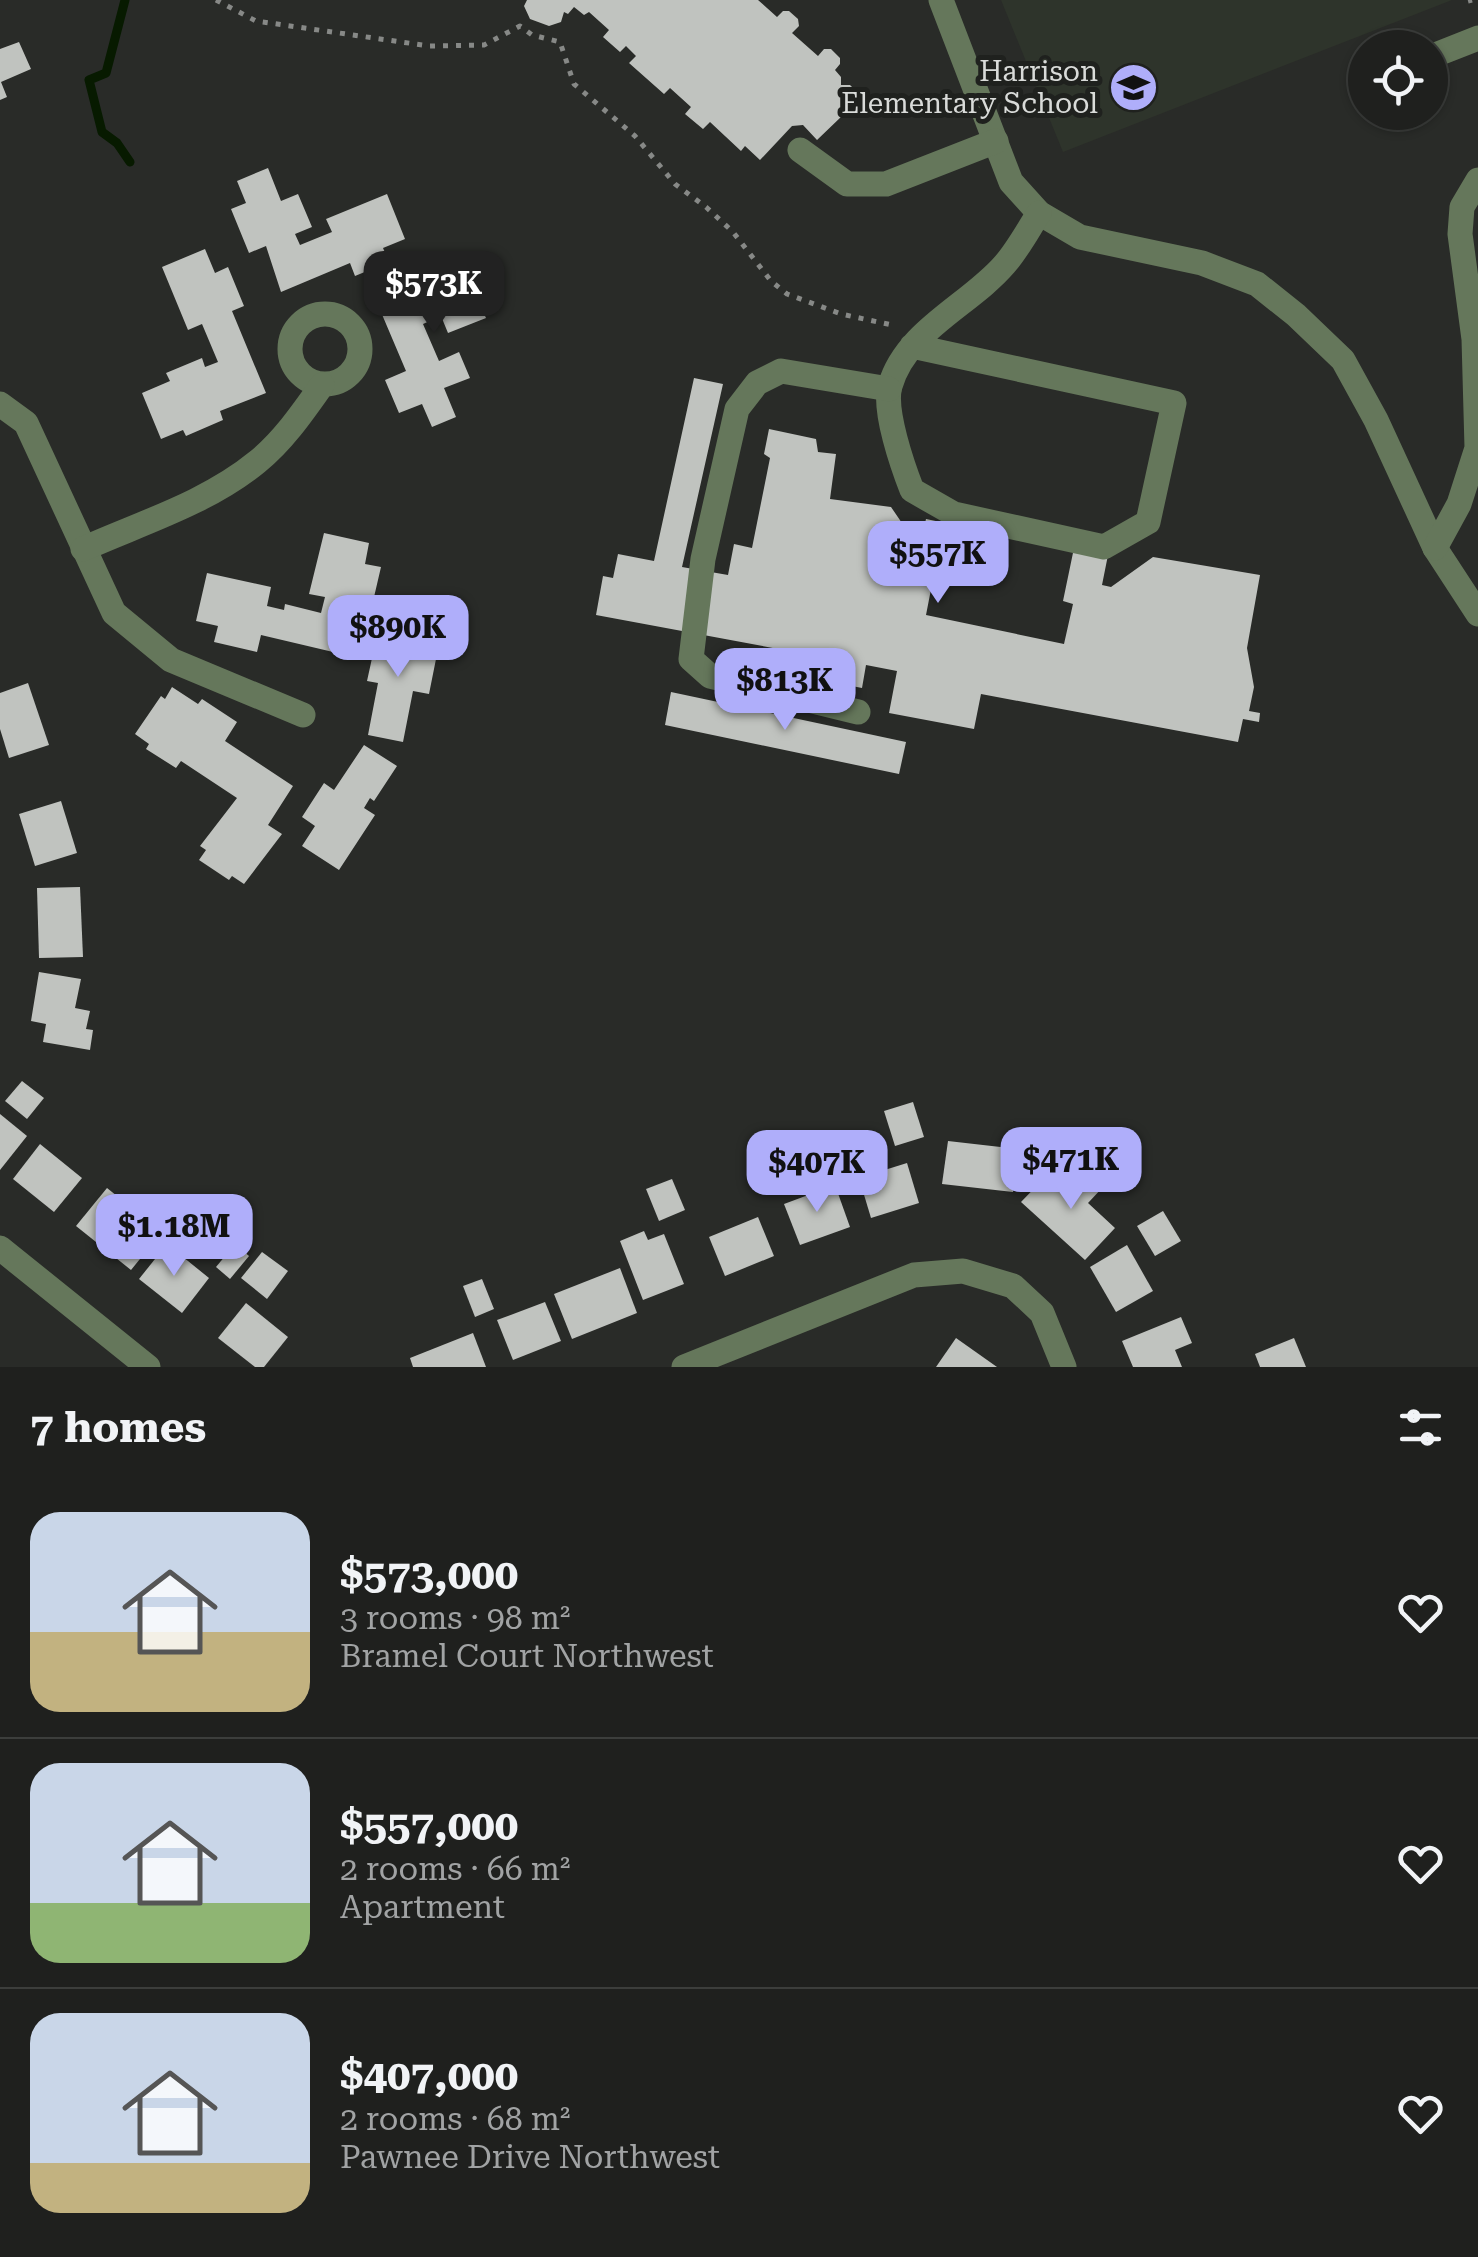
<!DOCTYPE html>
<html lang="en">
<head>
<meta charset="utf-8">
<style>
  body { margin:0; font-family:"Roboto Serif",serif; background:#2c2d2b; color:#f1f3f6; height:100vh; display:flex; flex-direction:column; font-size:38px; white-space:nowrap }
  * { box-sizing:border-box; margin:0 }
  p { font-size:32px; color:#a1a3a4 }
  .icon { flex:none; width:55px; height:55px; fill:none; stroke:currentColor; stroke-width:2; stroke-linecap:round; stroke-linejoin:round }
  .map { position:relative; height:1367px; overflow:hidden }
  .panel { display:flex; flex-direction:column; background:#1f201e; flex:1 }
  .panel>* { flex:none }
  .fabs { position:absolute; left:1348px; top:30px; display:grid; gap:20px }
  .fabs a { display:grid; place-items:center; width:100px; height:100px; border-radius:50%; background:#1f201e; box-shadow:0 2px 8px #0004,0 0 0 2px #3c3e3c; font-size:50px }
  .price { position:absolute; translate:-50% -85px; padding:0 22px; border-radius:20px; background:#afaefa; color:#111; font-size:32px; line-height:65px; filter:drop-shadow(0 2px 5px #0008) }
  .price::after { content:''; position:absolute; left:50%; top:60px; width:30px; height:22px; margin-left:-15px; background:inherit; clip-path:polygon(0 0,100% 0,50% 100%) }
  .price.on { background:#222; color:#fff }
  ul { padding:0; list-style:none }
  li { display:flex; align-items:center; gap:30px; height:250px; padding:0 30px }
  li+li { border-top:2px solid #3c3e3c }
  li span { display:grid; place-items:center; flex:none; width:280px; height:200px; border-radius:30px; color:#555 }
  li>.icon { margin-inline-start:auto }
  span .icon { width:120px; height:120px; fill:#fffc; stroke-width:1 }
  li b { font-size:42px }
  h2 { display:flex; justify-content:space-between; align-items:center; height:120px; padding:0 30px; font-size:42px }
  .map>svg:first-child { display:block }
  .built { fill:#2e342b }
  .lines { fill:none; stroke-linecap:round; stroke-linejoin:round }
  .stream { stroke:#071a00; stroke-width:9 }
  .building { fill:#c0c3bf }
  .path { stroke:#878987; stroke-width:5; stroke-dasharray:5 8; stroke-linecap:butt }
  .minor { stroke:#65775b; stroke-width:25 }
  .labels { text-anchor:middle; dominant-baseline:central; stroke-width:10; stroke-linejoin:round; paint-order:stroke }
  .poi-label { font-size:28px; fill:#d9dbd9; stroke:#1f211e; text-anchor:end }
</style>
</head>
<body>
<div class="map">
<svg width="1478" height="1367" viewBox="0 0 1478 1367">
  <rect width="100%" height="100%" fill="#292b28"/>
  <!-- built -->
  <polygon class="built" points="1001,0 1452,0 1063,152"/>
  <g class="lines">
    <!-- stream -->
    <polyline class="stream" points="125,0 106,73 89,80 102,132 117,143 130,162"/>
  </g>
  <!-- building -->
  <g class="building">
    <polygon points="527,0 758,0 777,17 783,11 789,11 798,19 799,26 792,33 818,56 824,49 831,49 840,58 840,64 835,70 841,77 841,85 850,85 854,89 855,103 841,107 842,116 817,140 803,125 792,126 760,160 745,146 741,151 710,122 703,129 685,114 691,107 670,88 664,94 629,63 636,56 626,46 620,52 603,37 609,30 589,12 584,15 574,7 568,14 564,12 561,22 549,26 530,19 524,6"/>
    <polygon points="19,42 31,69 1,82 7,97 0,100 0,49"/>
    <polygon points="268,168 281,201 298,194 312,227 295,234 300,245 332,232 326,219 387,194 405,239 383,248 389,262 355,276 350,263 281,292 266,246 249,253 231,209 246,203 237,181"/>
    <polygon points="205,249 215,273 228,267 244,306 232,311 266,393 220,411 223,420 186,436 183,430 161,439 142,393 170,381 166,373 202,358 205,367 218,362 202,324 188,330 162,267"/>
    <polygon points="462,258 469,275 488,267 500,294 479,303 486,318 448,333 441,316 423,324 439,361 459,352 470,378 444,388 456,417 432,427 422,404 399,413 385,380 406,371 378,305 415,290 417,296 428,292 421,275"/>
    <polygon points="694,378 723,384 682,567 728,575 734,544 752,548 770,458 764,454 769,429 816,439 818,452 836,454 830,499 891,507 919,548 926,519 984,531 974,582 934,574 926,615 1064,644 1073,604 1063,601 1074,548 1108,555 1102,585 1111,587 1153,557 1260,575 1247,648 1254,687 1249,711 1260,713 1259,722 1243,719 1238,742 981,694 974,729 889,713 897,671 866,665 862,688 816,679 821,657 596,615 603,576 613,578 618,554 654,561"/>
    <polygon points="324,533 369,543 365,564 381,567 371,610 355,606 353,618 358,619 350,656 261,635 257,652 214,642 218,626 196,621 207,573 271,587 267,606 284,610 285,604 321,613 325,597 309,594"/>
    <polygon points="395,622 426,627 421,656 436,659 429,694 413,691 403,742 368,735 378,683 367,681 376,640 390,643"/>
    <polygon points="28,683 49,745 9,758 0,729 0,693"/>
    <polygon points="172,687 198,704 202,699 237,722 225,741 293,786 268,825 282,834 244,884 232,876 229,880 199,860 206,850 200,846 237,798 181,761 176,768 146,749 149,744 135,734 161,696 165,699"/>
    <polygon points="671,692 906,742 899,774 665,725"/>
    <polygon points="364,745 397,766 374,801 370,798 364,808 375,815 339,870 302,846 315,826 302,817 324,783 334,790"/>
    <polygon points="61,801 77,853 35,866 19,814"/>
    <polygon points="80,887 83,957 39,958 37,888"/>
    <polygon points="39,972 81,979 75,1008 90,1011 86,1029 93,1030 90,1050 43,1042 46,1024 31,1021"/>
    <polygon points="22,1081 44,1098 27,1119 5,1101"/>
    <polygon points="913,1102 924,1137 895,1146 884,1111"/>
    <polygon points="0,1114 27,1136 0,1170"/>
    <polygon points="948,1141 1018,1149 1013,1192 942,1184"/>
    <polygon points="40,1144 82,1178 54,1212 13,1179"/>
    <polygon points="907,1163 919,1203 871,1218 859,1178"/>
    <polygon points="1050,1172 1070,1190 1087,1172 1103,1187 1088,1203 1115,1228 1085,1260 1021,1202"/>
    <polygon points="672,1179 685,1210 659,1221 646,1189"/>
    <polygon points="835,1185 850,1227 800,1245 784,1204"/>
    <polygon points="107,1188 162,1232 131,1270 76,1226"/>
    <polygon points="1163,1211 1181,1241 1155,1256 1137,1226"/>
    <polygon points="758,1217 774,1256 725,1276 709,1237"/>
    <polygon points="644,1231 648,1240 664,1234 684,1284 643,1300 620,1241"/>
    <polygon points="167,1244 209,1278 182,1313 139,1279"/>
    <polygon points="235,1244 249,1256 230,1279 216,1267"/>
    <polygon points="1127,1245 1153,1291 1116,1312 1090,1267"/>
    <polygon points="262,1252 288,1271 267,1299 241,1278"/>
    <polygon points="620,1268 637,1313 572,1339 554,1294"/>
    <polygon points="482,1279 494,1309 475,1317 463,1286"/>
    <polygon points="545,1302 561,1341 513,1360 497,1320"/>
    <polygon points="246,1303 288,1337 264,1367 255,1367 218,1338"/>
    <polygon points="1181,1317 1192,1343 1175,1350 1182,1367 1133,1367 1122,1341"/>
    <polygon points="473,1333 486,1367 413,1367 410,1358"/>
    <polygon points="956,1338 997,1367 936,1367"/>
    <polygon points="1294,1338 1306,1367 1260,1367 1255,1354"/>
  </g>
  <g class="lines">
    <!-- path -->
    <g class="path">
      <polyline points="216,0 256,21 429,46 484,45 520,26 532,35 560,42 574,84 635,136 675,184 706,207 733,232 771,281 787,294 841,314 892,325"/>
      <polyline points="1468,1 1472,0"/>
    </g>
    <!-- minor -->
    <g class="minor">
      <polyline points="941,0 1011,182 1039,213 1080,237 1202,263 1257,284 1296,315 1343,360 1376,420 1435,548 1478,614"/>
      <polyline points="1430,57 1478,38"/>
      <polyline points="800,150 847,184 886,184 996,141"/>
      <circle cx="325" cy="349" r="35"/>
      <path d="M912,346L1174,403L1148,522L1104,547L954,514L912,490C903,467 883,410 890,386C906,330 970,305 1005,264C1018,249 1028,230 1039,213"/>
      <polyline points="0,404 26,423 114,613 171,660 303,715"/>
      <polyline points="1435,548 1459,504 1477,448 1474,339 1460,234 1462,207 1478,180"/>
      <path d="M83,549C141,523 207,503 257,462C283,441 303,412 322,385"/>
      <polyline points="858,712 710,676 691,659 703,559 737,409 757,383 781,371 889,389"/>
      <polyline points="0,1248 148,1367"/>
      <polyline points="684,1367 914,1275 963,1271 1013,1286 1042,1313 1064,1367"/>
    </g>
  </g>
  <!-- icons -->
  <defs>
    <symbol id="school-disc" viewBox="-11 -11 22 22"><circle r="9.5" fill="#afaefa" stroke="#1f211e"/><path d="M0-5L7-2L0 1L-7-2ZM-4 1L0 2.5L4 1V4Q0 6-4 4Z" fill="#111"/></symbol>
  </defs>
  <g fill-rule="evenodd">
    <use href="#school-disc" x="1106" y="60" width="55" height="55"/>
  </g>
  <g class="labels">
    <!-- poi labels -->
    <g class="poi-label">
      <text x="1098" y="71">Harrison<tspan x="1098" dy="32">Elementary School</tspan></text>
    </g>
  </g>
</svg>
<div class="fabs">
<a><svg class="icon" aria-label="locate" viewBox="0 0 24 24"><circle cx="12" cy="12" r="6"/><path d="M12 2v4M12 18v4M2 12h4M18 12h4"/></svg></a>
</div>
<b class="price on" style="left:434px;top:336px">$573K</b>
<b class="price" style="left:938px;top:606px">$557K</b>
<b class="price" style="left:398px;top:680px">$890K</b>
<b class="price" style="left:785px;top:733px">$813K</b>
<b class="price" style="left:1071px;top:1212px">$471K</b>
<b class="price" style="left:817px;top:1215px">$407K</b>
<b class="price" style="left:174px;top:1279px">$1.18M</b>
</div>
<section class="panel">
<h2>7 homes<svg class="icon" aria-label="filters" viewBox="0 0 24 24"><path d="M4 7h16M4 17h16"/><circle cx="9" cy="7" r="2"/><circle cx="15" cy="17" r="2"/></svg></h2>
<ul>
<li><span style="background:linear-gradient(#c9d6e8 60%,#c2b280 0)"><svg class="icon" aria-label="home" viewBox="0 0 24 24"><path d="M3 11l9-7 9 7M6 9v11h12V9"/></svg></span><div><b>$573,000</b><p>3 rooms · 98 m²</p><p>Bramel Court Northwest</p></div><svg class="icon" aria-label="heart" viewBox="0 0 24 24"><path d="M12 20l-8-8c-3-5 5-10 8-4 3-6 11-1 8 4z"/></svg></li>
<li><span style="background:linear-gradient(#c9d6e8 70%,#8fb573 0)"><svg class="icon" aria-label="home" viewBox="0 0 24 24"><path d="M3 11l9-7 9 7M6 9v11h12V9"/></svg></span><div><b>$557,000</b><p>2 rooms · 66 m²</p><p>Apartment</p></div><svg class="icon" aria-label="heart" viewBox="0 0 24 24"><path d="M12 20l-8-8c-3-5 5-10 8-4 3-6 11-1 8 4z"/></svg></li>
<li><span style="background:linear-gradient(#c9d6e8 75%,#c2b280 0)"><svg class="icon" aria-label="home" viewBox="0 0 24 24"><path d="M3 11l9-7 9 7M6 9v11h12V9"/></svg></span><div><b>$407,000</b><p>2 rooms · 68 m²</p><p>Pawnee Drive Northwest</p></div><svg class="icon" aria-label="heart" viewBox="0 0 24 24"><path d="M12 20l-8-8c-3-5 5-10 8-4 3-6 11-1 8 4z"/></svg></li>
</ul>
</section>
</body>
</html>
